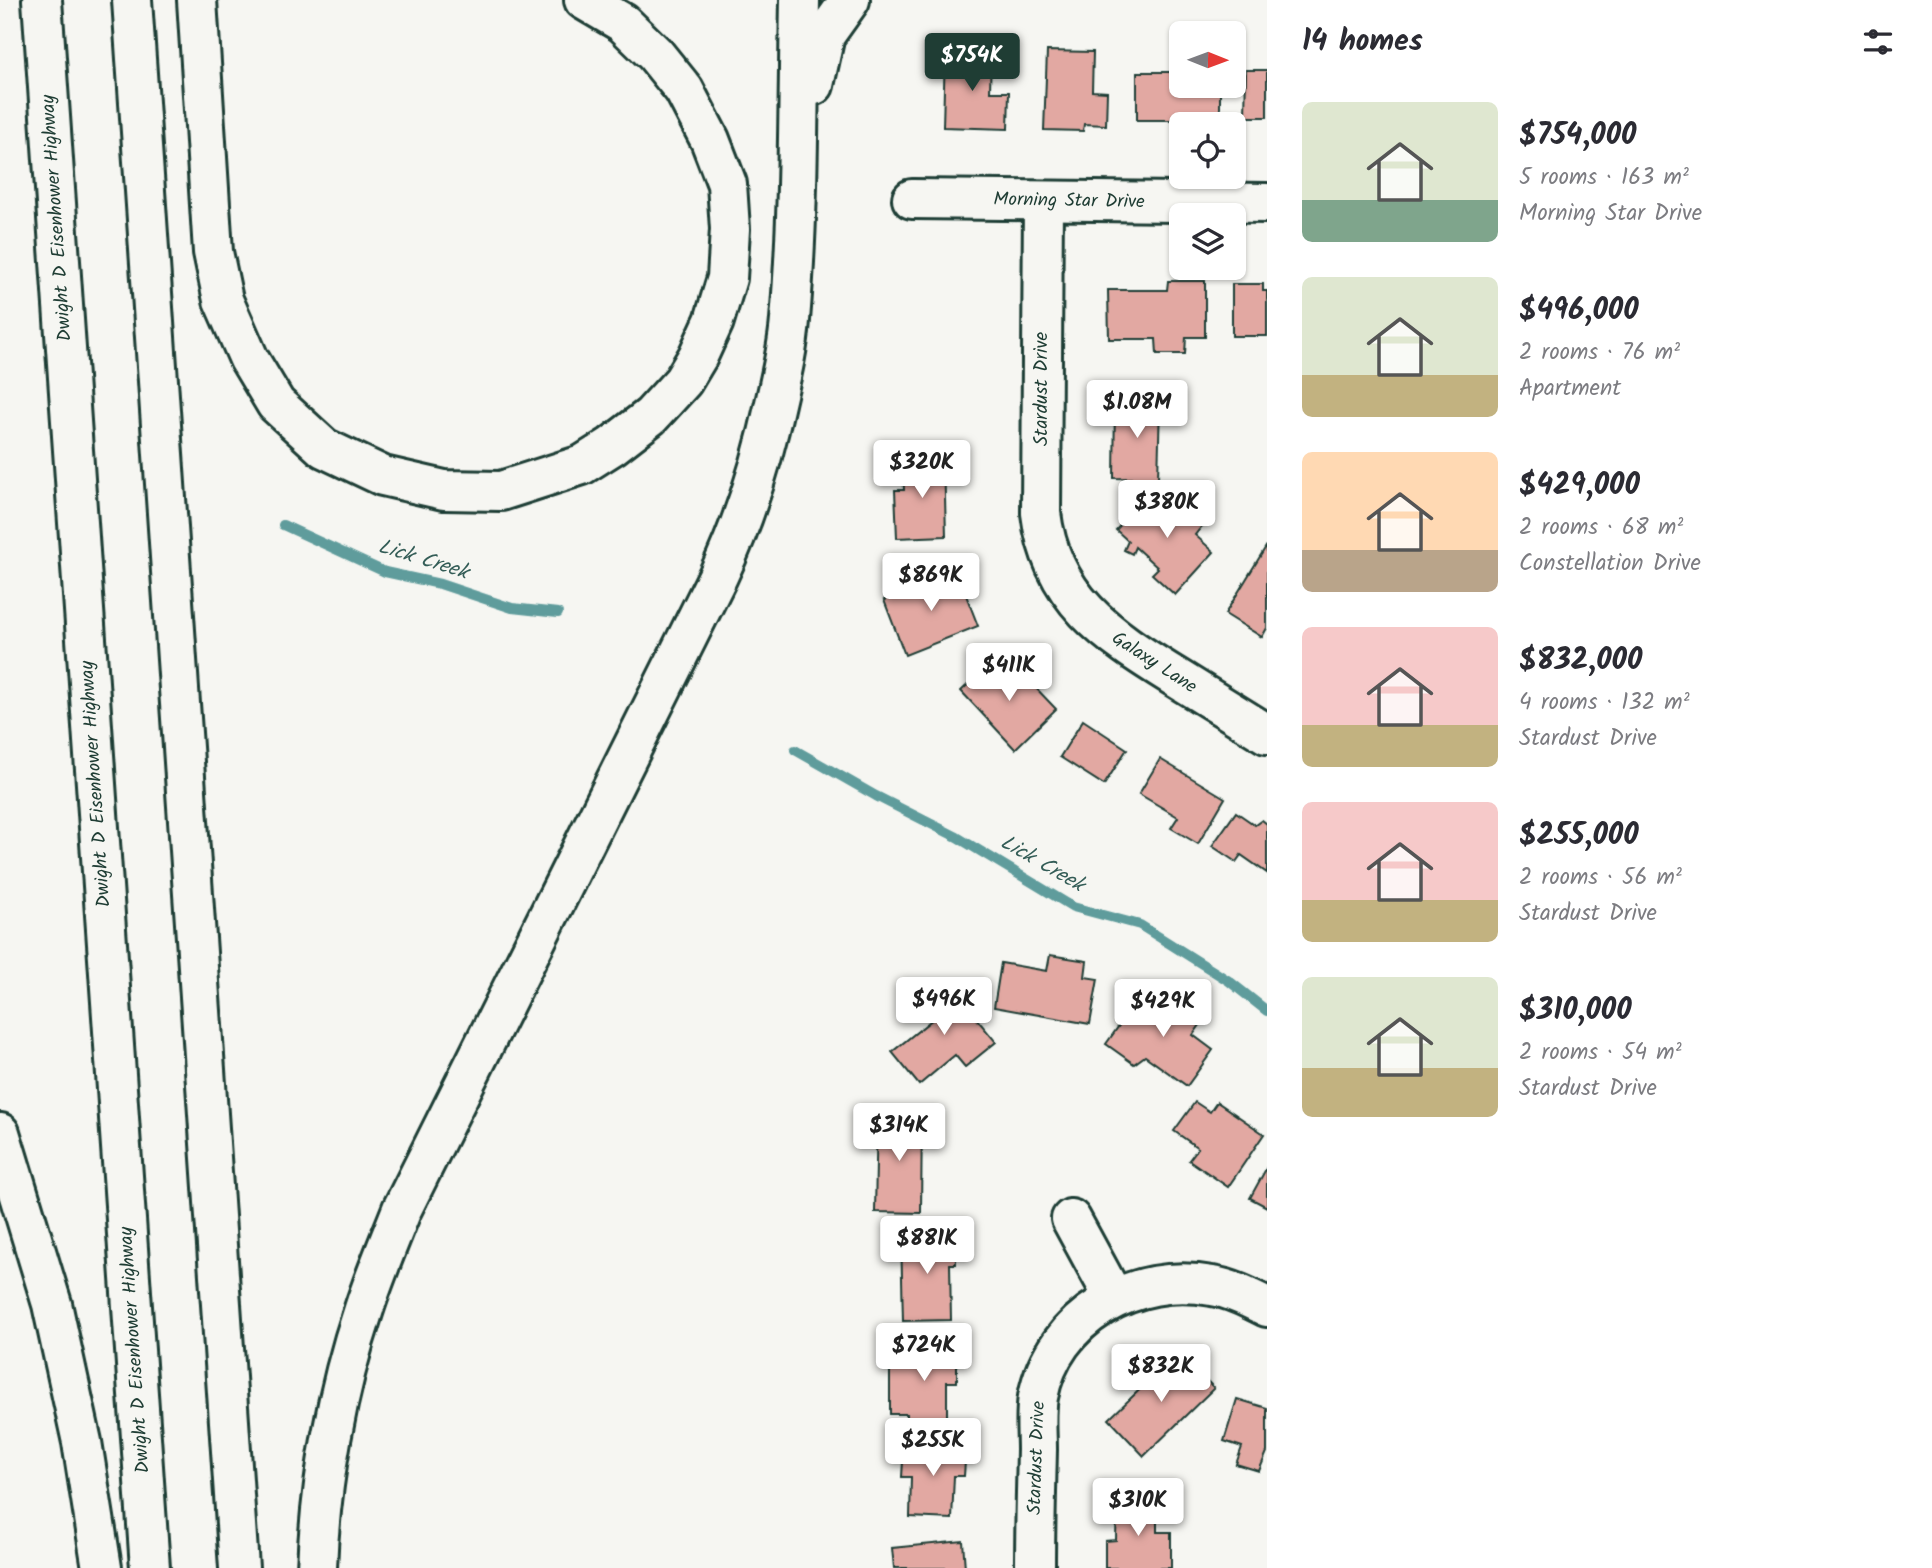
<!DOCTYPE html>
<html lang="en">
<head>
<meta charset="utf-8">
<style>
  body { margin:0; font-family:Kalam,sans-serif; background:#f2f2f3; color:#2b2b33; height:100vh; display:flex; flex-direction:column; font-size:26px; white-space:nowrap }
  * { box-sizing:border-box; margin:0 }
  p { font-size:23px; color:#7c7c81 }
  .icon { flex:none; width:38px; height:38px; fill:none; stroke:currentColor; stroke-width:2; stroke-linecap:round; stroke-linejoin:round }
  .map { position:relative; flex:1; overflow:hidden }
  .panel { display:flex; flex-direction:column; background:#fff; width:665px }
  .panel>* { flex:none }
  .needle { width:46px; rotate:91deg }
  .buttons { position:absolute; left:1169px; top:21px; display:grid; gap:14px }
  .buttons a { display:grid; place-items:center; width:77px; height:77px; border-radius:10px; background:#fff; box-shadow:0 2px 5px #0004; font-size:35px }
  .price { position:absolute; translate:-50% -60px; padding:0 16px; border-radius:7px; background:#fff; color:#222; font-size:23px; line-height:46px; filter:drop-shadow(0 2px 4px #0008) }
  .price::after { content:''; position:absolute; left:50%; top:42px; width:21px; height:16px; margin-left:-10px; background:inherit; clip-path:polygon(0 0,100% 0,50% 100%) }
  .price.on { background:#1f3d34; color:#fff }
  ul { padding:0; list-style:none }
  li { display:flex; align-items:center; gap:21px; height:175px; padding:0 35px }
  li span { display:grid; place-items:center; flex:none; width:196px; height:140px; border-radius:10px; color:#555 }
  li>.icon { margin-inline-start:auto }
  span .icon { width:84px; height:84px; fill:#fffc; stroke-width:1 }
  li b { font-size:30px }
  h2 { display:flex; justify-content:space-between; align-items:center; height:84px; padding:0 35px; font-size:30px }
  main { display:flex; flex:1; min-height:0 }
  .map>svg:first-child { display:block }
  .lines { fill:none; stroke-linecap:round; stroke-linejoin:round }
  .stream { stroke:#5f9c9c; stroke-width:10 }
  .building { fill:#e2a8a2; stroke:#1f3d34; stroke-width:2 }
  .minor-casing { stroke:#1f3d34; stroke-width:44 }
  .highway-casing { stroke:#1f3d34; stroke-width:44 }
  .minor { stroke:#f6f6f2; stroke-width:38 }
  .highway { stroke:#f6f6f2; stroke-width:38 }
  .labels { text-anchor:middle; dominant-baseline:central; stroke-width:5; stroke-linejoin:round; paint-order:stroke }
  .street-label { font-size:19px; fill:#1f3d34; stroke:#f6f6f2 }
  .water-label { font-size:21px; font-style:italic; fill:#345d57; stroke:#f6f6f2 }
</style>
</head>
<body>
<main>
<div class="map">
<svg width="1267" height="1568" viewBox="0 0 1267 1568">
  <rect width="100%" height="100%" fill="#f6f6f2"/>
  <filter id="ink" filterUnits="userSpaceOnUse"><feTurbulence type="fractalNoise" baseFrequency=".0143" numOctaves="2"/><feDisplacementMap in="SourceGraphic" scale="14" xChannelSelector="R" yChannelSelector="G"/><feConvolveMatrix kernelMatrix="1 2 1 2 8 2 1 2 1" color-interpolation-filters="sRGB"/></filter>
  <g filter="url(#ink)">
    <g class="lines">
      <!-- stream -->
      <g class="stream">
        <polyline points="283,525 385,572 440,584 512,608 558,613"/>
        <polyline points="795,750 876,796 957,837 1073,907 1140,925 1229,981 1267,1011"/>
      </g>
    </g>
    <!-- building -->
    <g class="building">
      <polygon points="945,51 991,53 990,92 1009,92 1008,129 943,127"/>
      <polygon points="1047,51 1093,52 1092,91 1107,92 1106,125 1084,124 1083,131 1044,130"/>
      <polygon points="1246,70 1267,70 1267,117 1245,117"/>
      <polygon points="1137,72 1181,72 1181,86 1220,86 1220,124 1193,124 1194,120 1137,120"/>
      <polygon points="1168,281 1205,281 1205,337 1186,337 1185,354 1157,354 1156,339 1109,339 1108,290 1167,290"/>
      <polygon points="1232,284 1263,284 1263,291 1267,291 1267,336 1232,336"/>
      <polygon points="1115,402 1160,403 1158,479 1114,478"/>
      <polygon points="944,458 946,536 897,538 895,490 904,490 902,460"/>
      <polygon points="1150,492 1171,511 1182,499 1206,521 1195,535 1214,552 1175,595 1152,574 1158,568 1135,547 1132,554 1124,550 1128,541 1116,530"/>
      <polygon points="1267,545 1267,628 1262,637 1225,614"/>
      <polygon points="957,572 978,626 905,655 884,600"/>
      <polygon points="1012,663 1056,709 1015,749 961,691 990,664 1000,674"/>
      <polygon points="1083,720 1127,749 1104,785 1060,757"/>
      <polygon points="1160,759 1225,798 1198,844 1171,828 1178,817 1139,794"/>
      <polygon points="1236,812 1255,825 1262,820 1267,824 1267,873 1241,855 1236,862 1212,846"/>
      <polygon points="1050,955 1087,961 1085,977 1098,979 1090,1024 994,1007 1001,963 1047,971"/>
      <polygon points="946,982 996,1042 965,1067 955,1055 919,1085 892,1052 934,1018 921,1002"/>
      <polygon points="1138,999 1166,1018 1179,999 1205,1018 1193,1035 1213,1050 1187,1086 1145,1056 1134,1064 1106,1044"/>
      <polygon points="1195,1102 1210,1112 1217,1102 1264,1134 1228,1187 1189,1160 1198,1148 1174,1131"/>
      <polygon points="877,1113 922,1114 921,1213 875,1212"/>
      <polygon points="1267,1167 1267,1207 1250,1198"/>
      <polygon points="956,1234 956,1264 950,1264 951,1320 903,1321 901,1235"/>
      <polygon points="907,1345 957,1345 957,1382 947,1382 947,1421 907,1421 907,1414 890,1414 890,1366 907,1366"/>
      <polygon points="1179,1352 1214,1388 1144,1456 1109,1419"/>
      <polygon points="1237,1399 1267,1408 1267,1452 1259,1471 1236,1464 1242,1447 1224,1441"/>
      <polygon points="904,1444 966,1447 964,1476 954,1476 952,1519 910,1517 911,1477 902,1477"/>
      <polygon points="1117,1500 1157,1500 1157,1532 1171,1532 1171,1568 1105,1568 1105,1541 1116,1540"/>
      <polygon points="963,1541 965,1568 894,1568 892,1548"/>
    </g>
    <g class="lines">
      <defs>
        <g id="minor">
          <polyline points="912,199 1267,203"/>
          <path d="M1043,202L1041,513C1051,598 1107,635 1175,677C1206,696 1236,715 1267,734"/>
          <polyline points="1071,1219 1114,1298"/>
          <path d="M1035,1568C1035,1529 1036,1490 1037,1450C1037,1433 1035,1414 1038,1397C1053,1317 1135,1271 1212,1286C1232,1289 1249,1298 1267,1307"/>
        </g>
        <g id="highway">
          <polyline points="42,0 150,1568"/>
          <polyline points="132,0 239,1568"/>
          <polyline points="197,0 213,252 223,300 249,359 276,404 324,448 383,476 444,490 501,491 582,465 612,446 651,416 683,381 698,356 714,321 727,278 730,229 727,184 710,140 684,90 655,54 623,23 584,0"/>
          <polyline points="814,85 825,35 850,0"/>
          <polyline points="0,1133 52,1304 82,1442 102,1568"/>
          <path d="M317,1568C320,1484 337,1389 364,1309C375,1275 389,1242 402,1209L718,576C745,519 763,460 776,399C782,373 788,347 790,320C799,214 798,107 800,0"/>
        </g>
      </defs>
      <!-- minor casing -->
      <use href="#minor" class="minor-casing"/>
      <!-- highway casing -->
      <use href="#highway" class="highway-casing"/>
      <!-- minor -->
      <use href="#minor" class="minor"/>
      <!-- highway -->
      <use href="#highway" class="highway"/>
    </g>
  </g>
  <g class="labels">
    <!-- street labels -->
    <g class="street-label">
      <text transform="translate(1069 201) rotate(1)">Morning Star Drive</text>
      <text transform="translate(57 218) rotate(-94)">Dwight D Eisenhower Highway</text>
      <text transform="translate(1042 389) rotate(-90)">Stardust Drive</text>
      <text transform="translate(1154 663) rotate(33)">Galaxy Lane</text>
      <text transform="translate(96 784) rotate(-94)">Dwight D Eisenhower Highway</text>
      <text transform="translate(135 1350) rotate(-94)">Dwight D Eisenhower Highway</text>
      <text transform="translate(1037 1458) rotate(-88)">Stardust Drive</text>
    </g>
    <!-- water labels -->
    <g class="water-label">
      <text transform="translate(423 560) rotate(17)">Lick Creek</text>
      <text transform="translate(1042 864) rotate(30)">Lick Creek</text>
    </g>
  </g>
</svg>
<div class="buttons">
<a><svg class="needle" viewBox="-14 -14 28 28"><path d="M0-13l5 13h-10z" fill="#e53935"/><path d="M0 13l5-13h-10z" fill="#7c7c81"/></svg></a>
<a><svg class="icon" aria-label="locate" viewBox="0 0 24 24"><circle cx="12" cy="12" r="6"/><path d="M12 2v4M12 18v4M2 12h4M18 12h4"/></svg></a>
<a><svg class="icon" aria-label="layers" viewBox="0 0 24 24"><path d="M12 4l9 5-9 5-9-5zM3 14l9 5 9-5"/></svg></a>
</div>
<b class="price on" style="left:972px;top:93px">$754K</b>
<b class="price" style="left:1137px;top:440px">$1.08M</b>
<b class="price" style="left:922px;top:500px">$320K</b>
<b class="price" style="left:1167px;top:540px">$380K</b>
<b class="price" style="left:931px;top:613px">$869K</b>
<b class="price" style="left:1009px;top:703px">$411K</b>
<b class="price" style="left:944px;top:1037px">$496K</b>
<b class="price" style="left:1163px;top:1039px">$429K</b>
<b class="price" style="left:899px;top:1163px">$314K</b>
<b class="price" style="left:927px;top:1276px">$881K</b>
<b class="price" style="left:924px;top:1383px">$724K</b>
<b class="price" style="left:1161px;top:1404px">$832K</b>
<b class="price" style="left:933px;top:1478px">$255K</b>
<b class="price" style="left:1138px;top:1538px">$310K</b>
</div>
<section class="panel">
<h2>14 homes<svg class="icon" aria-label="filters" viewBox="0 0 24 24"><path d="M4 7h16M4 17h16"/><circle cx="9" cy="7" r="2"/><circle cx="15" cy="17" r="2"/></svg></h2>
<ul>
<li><span style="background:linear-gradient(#dfe7d0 70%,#7fa58c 0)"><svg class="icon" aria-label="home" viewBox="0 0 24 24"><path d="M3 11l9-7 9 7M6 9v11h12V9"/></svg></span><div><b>$754,000</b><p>5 rooms · 163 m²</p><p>Morning Star Drive</p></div></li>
<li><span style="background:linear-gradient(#dfe7d0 70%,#c2b280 0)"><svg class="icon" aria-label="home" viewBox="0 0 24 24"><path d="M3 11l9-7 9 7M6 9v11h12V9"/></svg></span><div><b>$496,000</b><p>2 rooms · 76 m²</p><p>Apartment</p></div></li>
<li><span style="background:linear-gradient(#ffd9b3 70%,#b9a48a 0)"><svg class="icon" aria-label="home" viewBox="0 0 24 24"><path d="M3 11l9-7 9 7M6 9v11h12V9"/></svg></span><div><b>$429,000</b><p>2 rooms · 68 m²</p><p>Constellation Drive</p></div></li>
<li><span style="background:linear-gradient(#f6c9c9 70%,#c2b280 0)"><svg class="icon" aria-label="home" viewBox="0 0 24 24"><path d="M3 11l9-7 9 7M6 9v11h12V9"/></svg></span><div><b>$832,000</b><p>4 rooms · 132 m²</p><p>Stardust Drive</p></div></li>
<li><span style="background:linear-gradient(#f6c9c9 70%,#c2b280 0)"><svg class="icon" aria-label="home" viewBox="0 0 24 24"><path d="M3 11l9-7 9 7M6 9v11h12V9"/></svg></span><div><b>$255,000</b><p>2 rooms · 56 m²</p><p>Stardust Drive</p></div></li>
<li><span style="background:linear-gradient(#dfe7d0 65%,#c2b280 0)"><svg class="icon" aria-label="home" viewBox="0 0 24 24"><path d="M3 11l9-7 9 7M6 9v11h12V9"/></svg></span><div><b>$310,000</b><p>2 rooms · 54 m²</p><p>Stardust Drive</p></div></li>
</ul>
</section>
</main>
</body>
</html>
